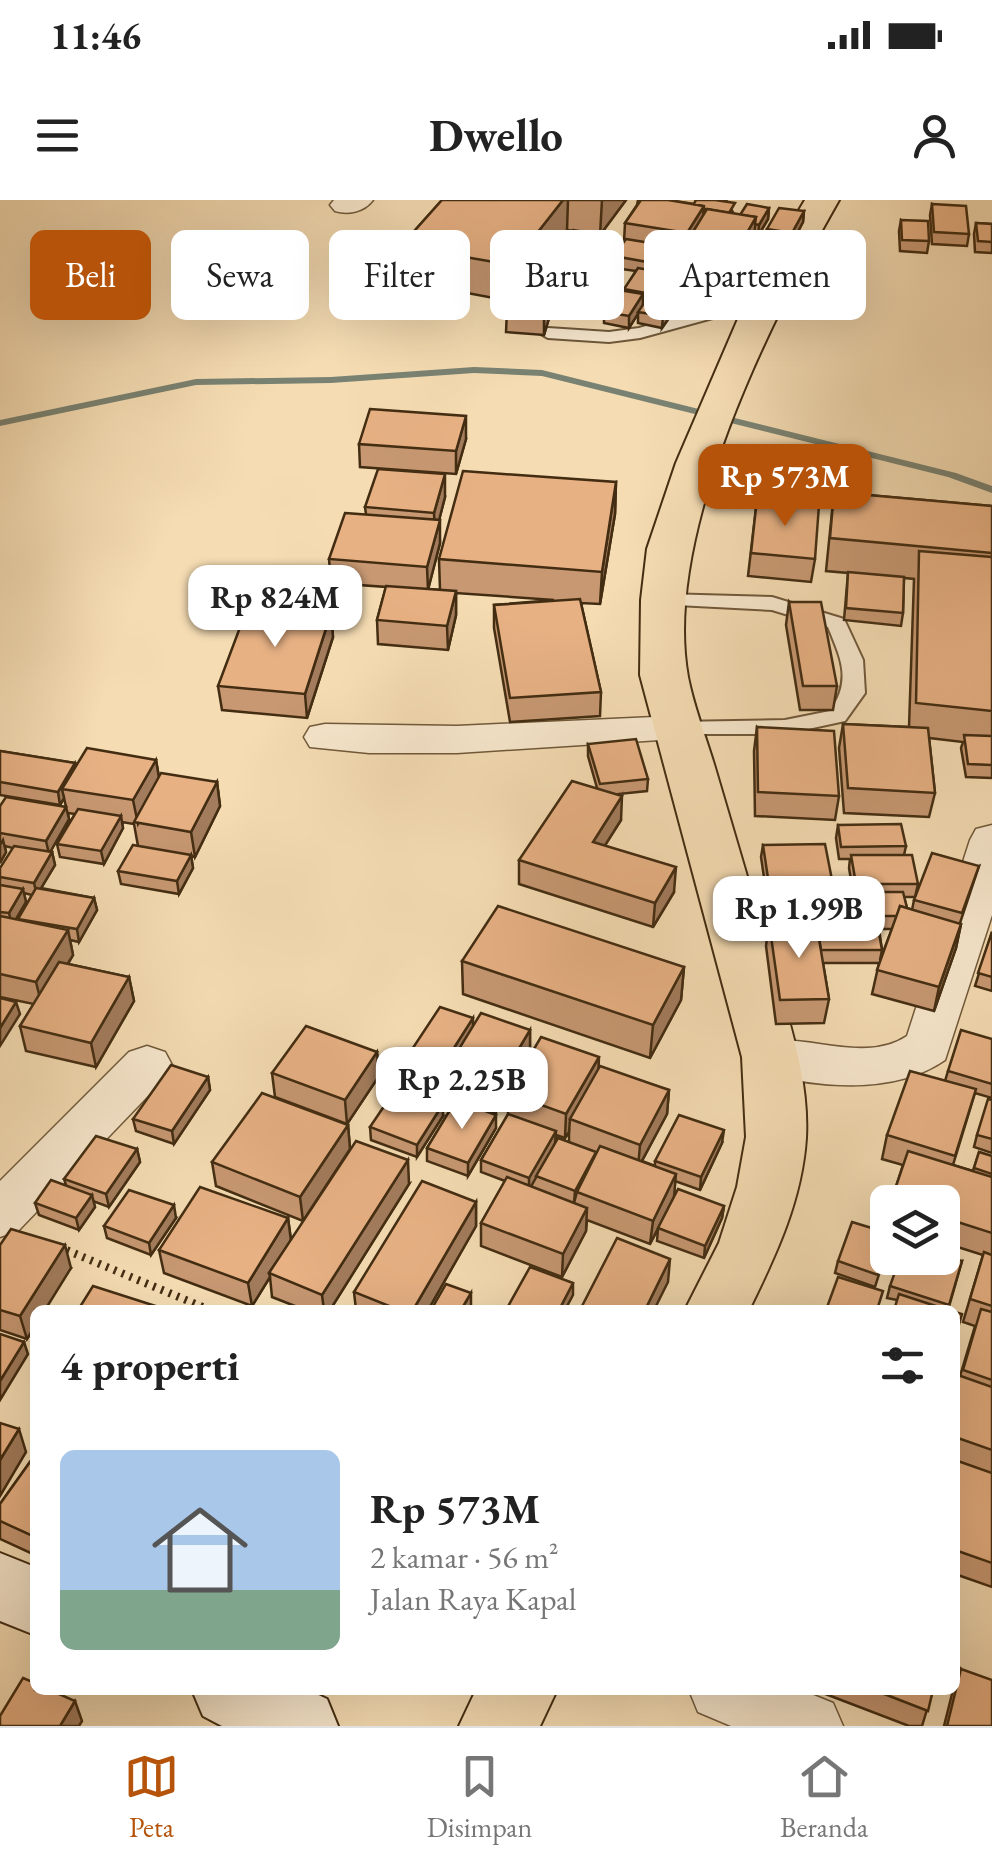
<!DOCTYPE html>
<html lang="id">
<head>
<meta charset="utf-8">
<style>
  body { margin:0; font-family:"EB Garamond",serif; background:#f6f6f6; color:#222; height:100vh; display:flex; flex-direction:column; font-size:38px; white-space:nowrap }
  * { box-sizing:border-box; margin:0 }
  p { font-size:32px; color:#767676 }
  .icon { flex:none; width:55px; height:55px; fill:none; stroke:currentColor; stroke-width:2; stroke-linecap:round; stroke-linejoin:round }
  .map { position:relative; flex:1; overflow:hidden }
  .details { position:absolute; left:30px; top:1105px; width:930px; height:390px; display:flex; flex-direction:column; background:#fff; border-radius:15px; box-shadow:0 10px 40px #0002 }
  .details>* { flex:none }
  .top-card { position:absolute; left:30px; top:30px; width:932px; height:90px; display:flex; gap:20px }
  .controls { position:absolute; left:870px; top:985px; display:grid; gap:20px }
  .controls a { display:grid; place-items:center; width:90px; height:90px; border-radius:15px; background:#fff; box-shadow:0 10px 40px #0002; font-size:50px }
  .price { position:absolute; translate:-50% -85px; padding:0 22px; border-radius:20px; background:#fff; color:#222; font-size:32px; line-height:65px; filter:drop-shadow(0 2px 5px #0008) }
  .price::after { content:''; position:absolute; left:50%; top:60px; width:30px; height:22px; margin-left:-15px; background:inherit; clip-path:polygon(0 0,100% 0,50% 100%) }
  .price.active { background:#b45309; color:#fff }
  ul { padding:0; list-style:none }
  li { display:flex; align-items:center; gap:30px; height:250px; padding:0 30px }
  li span { display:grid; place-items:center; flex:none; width:280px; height:200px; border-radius:15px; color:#555 }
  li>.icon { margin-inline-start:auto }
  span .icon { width:120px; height:120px; fill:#fffc; stroke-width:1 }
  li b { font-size:42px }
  h2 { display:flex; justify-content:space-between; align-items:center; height:120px; padding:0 30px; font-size:42px }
  .chip { padding:0 35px; border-radius:15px; background:#fff; box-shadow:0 10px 40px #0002; font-size:35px; line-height:90px }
  .chip.active { background:#b45309; color:#fff }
  .status { display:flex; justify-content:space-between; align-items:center; height:70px; padding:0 50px; background:#fff; direction:ltr }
  .status svg { height:28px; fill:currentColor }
  header { display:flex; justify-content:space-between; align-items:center; height:130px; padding:0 30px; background:#fff; font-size:45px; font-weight:700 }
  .tabs { display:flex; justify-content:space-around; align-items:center; height:140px; border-top:2px solid #e0e0e0; background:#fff; font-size:28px; color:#767676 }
  .tabs a { display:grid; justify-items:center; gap:5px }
  .tabs .active { color:#b45309 }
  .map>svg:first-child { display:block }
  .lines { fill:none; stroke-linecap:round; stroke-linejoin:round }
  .stream { fill:#798272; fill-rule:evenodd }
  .lane-casing { stroke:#70593a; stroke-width:4 }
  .street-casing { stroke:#70593a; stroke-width:3 }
  .secondary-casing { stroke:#432d12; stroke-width:4 }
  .highway-casing { stroke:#432d12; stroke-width:4 }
  .path { stroke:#432d12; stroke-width:8; stroke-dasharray:2.5 6; stroke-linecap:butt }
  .lane { fill:#f8e8ce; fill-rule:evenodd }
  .street { fill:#f8e8ce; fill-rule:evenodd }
  .secondary { fill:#f8e8ce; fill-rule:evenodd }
  .highway { fill:#f5dcb3; fill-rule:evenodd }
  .wall { fill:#c79872; stroke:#432d12; stroke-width:2.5; fill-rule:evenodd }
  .shaded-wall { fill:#a27c5c; stroke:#432d12; stroke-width:2.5 }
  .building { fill:#e7b184; stroke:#432d12; stroke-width:2.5 }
</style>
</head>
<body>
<div class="status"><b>11:46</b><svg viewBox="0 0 49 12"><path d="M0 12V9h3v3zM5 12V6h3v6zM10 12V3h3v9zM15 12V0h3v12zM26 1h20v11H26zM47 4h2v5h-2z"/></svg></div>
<header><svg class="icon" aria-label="menu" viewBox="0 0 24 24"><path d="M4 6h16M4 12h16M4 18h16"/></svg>Dwello<svg class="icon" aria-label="person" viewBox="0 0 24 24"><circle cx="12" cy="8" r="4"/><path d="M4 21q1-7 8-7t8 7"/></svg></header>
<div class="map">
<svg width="992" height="1526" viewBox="0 0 992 1526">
  <rect width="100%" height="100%" fill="#f5dcb3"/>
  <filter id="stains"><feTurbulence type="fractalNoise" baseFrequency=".002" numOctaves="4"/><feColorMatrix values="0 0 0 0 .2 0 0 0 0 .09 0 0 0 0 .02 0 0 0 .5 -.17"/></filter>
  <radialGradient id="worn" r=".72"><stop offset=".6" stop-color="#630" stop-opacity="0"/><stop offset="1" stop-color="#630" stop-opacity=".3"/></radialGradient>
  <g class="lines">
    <!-- stream -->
    <polygon class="stream" points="474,167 542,170 956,273 992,286 992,293 948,277 542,176 474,173 331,183 196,185 0,226 0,220 196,179 331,177"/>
    <defs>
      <g id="lane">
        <polygon points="765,93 771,94 771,102 640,138 609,142 548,138 539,133 548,128 609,132 639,128"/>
        <path d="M664,394L772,397L844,419L863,460L865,493L845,521L785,534H668L665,529L676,522L785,520L830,511C852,480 841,459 828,427L772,410L657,404L654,400Z"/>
      </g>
      <g id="street">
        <path d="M334,0H373C364,12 348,15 335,11L330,5Z"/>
        <polygon points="676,516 691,520 697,529 691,538 457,553 369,553 310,547 304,537 310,527 325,524 457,526"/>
        <path d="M992,625V715L945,860C893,896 812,888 753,870L746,857L753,844C801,829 862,866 907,836L970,640L976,629Z"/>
        <polygon points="147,846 165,852 172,865 165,878 19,1030 0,1037 0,981 129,852"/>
        <polygon points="689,1490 801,1490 833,1503 843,1526 731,1526 698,1512"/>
      </g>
      <g id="secondary">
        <polygon points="0,1353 35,1367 35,1435 0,1421"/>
        <polygon points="192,1490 308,1490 327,1499 338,1526 222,1526 203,1516"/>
      </g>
      <g id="highway">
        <path d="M805,0H839C770,121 662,335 688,477C694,508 707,540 716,571C736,639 756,707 776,775C791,828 809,882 806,938C802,1000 776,1055 749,1110H685L719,1043L737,987L746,937L742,857L640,475L641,400L647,349L676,263L747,98Z"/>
        <polygon points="476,1490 557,1490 540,1526 459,1526"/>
      </g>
    </defs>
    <!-- lane casing -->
    <use href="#lane" class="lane-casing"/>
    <!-- street casing -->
    <use href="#street" class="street-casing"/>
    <!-- secondary casing -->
    <use href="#secondary" class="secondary-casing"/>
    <!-- highway casing -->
    <use href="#highway" class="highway-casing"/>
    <!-- path -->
    <polyline class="path" points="59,1047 210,1110"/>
    <!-- lane -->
    <use href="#lane" class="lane"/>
    <!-- street -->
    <use href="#street" class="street"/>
    <!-- secondary -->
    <use href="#secondary" class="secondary"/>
    <!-- highway -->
    <use href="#highway" class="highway"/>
  </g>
  <!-- wall -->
  <g class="wall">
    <path d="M442,0H626L600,35L618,38V49L611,59L614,60L613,71L589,104L555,98L544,135L506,132L507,110L510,101L403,81L401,46ZM567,30L573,31L561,46V51L544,69V76L532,75Z"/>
    <path d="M638,0H668L694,4L696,0H726L734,14L740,15L769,8L768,19L758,36H754L739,65L724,62L723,67L710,88H708V92L695,112L673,108V112L662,128L638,123V113L629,128L604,123V112L624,91L636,71L614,68V56L624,42L625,23L637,5ZM690,47L689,56L693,57L683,72L682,82L673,97L672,100L667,99L675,86L676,75L671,74L680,59L681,53L686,54Z"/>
    <polygon points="932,4 969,34 967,46 932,44 930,15"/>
    <polygon points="804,11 803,22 791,45 766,40 767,29"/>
    <polygon points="901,20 929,41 927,53 900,51 899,31"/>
    <polygon points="976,23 992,24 992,53 975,52 974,34"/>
    <polygon points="466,239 456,274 360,267 359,244"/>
    <polygon points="616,282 615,314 600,404 581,403 601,492 600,516 510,522 494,428 494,405 554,400 456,393 456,415 448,450 378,444 377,420 386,387 331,383 329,359 366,314 365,307 445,297 439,320 440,343 428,389 440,390 439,359"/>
    <polygon points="834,292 992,306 992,578 966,577 961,548 963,542 929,538 935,593 929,617 844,613 839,548 843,524 909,527 914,379 904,378 903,413 901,426 844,420 848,373 826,371"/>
    <polygon points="757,299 815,359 811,382 748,376"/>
    <polygon points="324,377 325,389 317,412 331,413 333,437 307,518 222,510 218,486 267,408"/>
    <polygon points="789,402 837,486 833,510 800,510 786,425"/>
    <polygon points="757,527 839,596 835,620 755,616 754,551"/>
    <polygon points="588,544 648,579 647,591 618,594 621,620 605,645 674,692 653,727 519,684 519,660 597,588 588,556"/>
    <path d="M0,551L75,563L76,566L156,560L159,577L217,582L220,606L195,657L191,656L193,668L179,694L121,684L118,671L138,646L134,624L122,622L123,628L104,664L60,657L57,644L75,614L68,613L69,619L50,652H52L55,665L41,688L94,698L97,710L79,742L70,740L73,755L68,764L129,777L134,801L96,867L26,851L20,826L34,804L0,797V677L13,648L5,646L6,652L0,663V606L66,607L64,598L60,605L0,595ZM24,693L32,695L19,720L16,719L26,702Z"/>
    <path d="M838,625L906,646L904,655L918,684L915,697H904L907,708L912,710L914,700L979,666L960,723L961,724L956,748L934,811L872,794L879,763H823L829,799L824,823L776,824L766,746L769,722L812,721L813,718H824L822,705L823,698H767L761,657L763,645L833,685L832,692H853L849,668L850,659H839L836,638ZM879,729H892L880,760L882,750Z"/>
    <polygon points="992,732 992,791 975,786"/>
    <polygon points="462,761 684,767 681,800 650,858 463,794"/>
    <polygon points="473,826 530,830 530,854 494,915 496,928 468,976 427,961 427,948 455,902 444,898 443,878 431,896 398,884 397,872"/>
    <polygon points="992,839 992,898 975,893 953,965 973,971 979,952 992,956 992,1387 955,1374 955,1174 960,1176 975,1126 963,1122 983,1055 942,1042 942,1002 891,1002 903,965 882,959 887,935 945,881 948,871"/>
    <polygon points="377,852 379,876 347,924 275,897 272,873"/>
    <path d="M599,868L669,890L667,914L642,961L655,966V961L722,943L700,990L675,981L674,997L724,1006L722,1018L704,1058L657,1041L658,1029L650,1044L587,1020L586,1031L562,1077L481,1046V1023L505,981L481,972V960L508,915V893ZM569,932V942L555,944L556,935L565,938Z"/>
    <polygon points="208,877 210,890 174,944 136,931 133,919"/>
    <polygon points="992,900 992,953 974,947 977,935"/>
    <polygon points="443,916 417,957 371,940 370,927"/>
    <polygon points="348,925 350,949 303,1021 216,986 212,962"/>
    <polygon points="137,949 140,962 109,1007 93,1001 95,1007 79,1030 39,1015 35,1003 66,985 64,979"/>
    <polygon points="409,984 330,1110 305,1110 272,1097 270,1077 252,1106 164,1073 159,1050 288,1018 291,1040"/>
    <polygon points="476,1002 476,1026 428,1110 356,1110 354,1092"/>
    <polygon points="176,1018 151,1055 107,1038 104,1026"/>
    <polygon points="0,1045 71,1068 35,1110 35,1126 27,1139 0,1130"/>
    <polygon points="888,1046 875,1087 835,1073 838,1061"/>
    <polygon points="962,1061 948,1110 887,1098 890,1086"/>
    <polygon points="35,1255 35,1355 0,1339 0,1304"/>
    <polygon points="961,1469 992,1526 944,1526 953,1490 955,1490 955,1484"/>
    <polygon points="815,1490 933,1490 922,1526 909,1526"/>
  </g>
  <!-- shaded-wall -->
  <g class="shaded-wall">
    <polygon points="563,0 568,0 567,30 512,101 512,65"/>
    <polygon points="602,0 626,0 600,35"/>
    <polygon points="704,6 702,27 691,35 690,47 686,54 687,33"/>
    <polygon points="769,8 768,19 758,36 759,25"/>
    <polygon points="804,11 803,22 791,45 792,33"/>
    <polygon points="756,17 754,38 739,65 741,43"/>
    <polygon points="618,38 618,49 606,65 607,54"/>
    <polygon points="681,48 680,59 669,77 670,66"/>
    <polygon points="724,56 723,67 710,88 711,77"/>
    <polygon points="614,60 613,71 589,104 589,93"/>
    <polygon points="676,75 675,86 662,107 662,96"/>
    <polygon points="556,77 555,98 544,135 544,113"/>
    <polygon points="709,80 708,92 695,112 696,101"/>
    <polygon points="643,94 643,106 629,128 629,116"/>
    <polygon points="673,100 673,112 662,128 663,116"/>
    <polygon points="466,216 466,239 456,274 456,251"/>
    <polygon points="445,274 445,297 435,336 434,313"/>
    <polygon points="616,282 615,314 600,404 602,372"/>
    <polygon points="440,320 440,343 428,390 427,367"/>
    <polygon points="324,377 325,389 310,430 309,418"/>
    <polygon points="456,391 456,415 448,450 447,426"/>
    <polygon points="331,413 333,437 307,518 305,494"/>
    <polygon points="156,560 160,584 138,624 133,600"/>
    <polygon points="75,563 78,576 62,589 64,598 60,605 58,592"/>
    <polygon points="217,582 220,606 195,657 191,632"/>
    <polygon points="622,596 621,620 592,666 593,642"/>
    <polygon points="66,607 69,619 49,654 46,641"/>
    <polygon points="121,616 123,628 104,664 101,651"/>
    <polygon points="3,640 6,652 0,663 0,645"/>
    <polygon points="52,652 55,665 37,695 34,683"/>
    <polygon points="191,655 193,668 179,694 177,681"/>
    <polygon points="676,667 674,692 653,727 655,703"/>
    <polygon points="23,689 26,702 12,726 9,713"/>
    <polygon points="94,698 97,710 79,742 77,729"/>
    <polygon points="961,724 956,748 934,811 939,787"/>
    <polygon points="68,730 73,755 42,806 36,782"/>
    <polygon points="684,767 681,800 650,858 653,825"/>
    <polygon points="129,777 134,801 96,867 91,843"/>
    <polygon points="16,802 20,814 0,846 0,828"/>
    <polygon points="473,818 473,830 443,875 443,878 431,896 431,884"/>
    <polygon points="530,830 530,854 493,916 493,892"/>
    <polygon points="377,852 379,876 347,924 345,900"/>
    <polygon points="599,857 598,881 570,919 569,932 565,938 566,914"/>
    <polygon points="208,877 210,890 174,944 172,931"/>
    <polygon points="669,890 667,914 638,968 640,945"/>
    <polygon points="443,904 443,916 417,957 417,945"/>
    <polygon points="496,915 496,928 468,976 468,963"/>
    <polygon points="348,925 350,949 303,1021 300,997"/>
    <polygon points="724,930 722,943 700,990 701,977"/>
    <polygon points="556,931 555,944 529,990 529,978"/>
    <polygon points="137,949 140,962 109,1007 106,994"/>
    <polygon points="596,952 595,964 577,992 574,1003 575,991"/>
    <polygon points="408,960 409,984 330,1110 324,1110 322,1095"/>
    <polygon points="676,974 674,997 650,1044 653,1021"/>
    <polygon points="92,995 95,1007 79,1030 76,1018"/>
    <polygon points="476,1002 476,1026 428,1110 413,1110"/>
    <polygon points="174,1005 176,1018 151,1055 149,1043"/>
    <polygon points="724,1006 722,1018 704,1058 705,1046"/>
    <polygon points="587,1008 586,1031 562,1077 563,1054"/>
    <polygon points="288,1018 291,1041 269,1073 270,1077 252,1106 248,1083"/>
    <polygon points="65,1045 71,1068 45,1110 35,1110 35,1126 27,1139 20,1116"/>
    <polygon points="670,1059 668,1082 654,1110 645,1110"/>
    <polygon points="573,1083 573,1095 565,1110 559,1110"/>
    <polygon points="471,1093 471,1106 468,1110 461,1110"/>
    <polygon points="24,1142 28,1154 0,1200 0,1181"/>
    <polygon points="19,1229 26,1252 0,1296 0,1260"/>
    <polygon points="75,1501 82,1521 79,1526 60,1526"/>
  </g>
  <!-- building -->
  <g class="building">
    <polygon points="442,0 563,0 512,65 401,46"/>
    <polygon points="641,0 668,0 704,6 687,33 625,23"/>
    <polygon points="696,0 715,0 735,3 729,13 707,9 704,10 704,6 694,4"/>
    <polygon points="747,4 769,8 759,25 755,24 756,17 740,15"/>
    <polygon points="932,4 966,6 969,34 934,32"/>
    <polygon points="779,8 804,11 792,33 767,29"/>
    <polygon points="707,9 756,17 741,43 691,35"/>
    <polygon points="901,20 928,21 929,41 902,40"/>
    <polygon points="976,23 992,24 992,42 978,41"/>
    <polygon points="573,30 618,38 607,54 561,46"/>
    <polygon points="626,39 681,48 670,66 614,56"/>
    <polygon points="558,50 614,60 589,93 556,87 556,77 546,76 550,70 544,69"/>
    <polygon points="696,51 724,56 711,77 683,72"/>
    <polygon points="638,68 676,75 662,96 624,89"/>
    <polygon points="519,74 556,77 544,113 507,110"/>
    <polygon points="686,76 709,80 696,101 673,97"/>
    <polygon points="619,90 643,94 629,116 604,112"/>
    <polygon points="649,96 673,100 663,116 638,112"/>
    <polygon points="370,209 466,216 456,251 359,244"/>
    <polygon points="378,269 445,274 434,313 365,307"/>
    <polygon points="463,271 616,282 602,372 439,359"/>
    <polygon points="834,292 992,306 992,353 830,338"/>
    <polygon points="757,299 819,305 815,359 751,353"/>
    <polygon points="345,313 440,320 427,367 329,359"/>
    <polygon points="919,351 992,357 992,511 916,503"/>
    <polygon points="848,372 904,377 903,413 846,408"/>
    <polygon points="280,374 324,377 311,412 267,408"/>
    <polygon points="386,386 456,391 447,426 377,420"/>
    <polygon points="580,399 601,492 510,498 494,405"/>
    <polygon points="789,402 821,402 837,486 803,486"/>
    <polygon points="248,406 331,413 305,494 218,486"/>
    <polygon points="843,524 928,528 935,593 848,588"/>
    <polygon points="757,527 834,531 839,596 758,592"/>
    <polygon points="964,535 992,536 992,565 968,564"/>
    <polygon points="636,539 648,579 600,584 588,544"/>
    <polygon points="87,548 156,560 133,600 62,589"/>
    <polygon points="0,551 75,563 58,592 0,582"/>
    <polygon points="161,573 217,582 191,632 134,622"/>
    <polygon points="572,581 622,596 593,642 676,667 655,703 519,660"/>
    <polygon points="6,597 66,607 46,641 0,633 0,606"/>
    <polygon points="78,609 121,616 101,651 57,644"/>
    <polygon points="901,624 906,646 841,647 838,625"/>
    <polygon points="825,644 833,685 769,685 763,645"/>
    <polygon points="133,645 191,655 177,681 118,671"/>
    <polygon points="14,646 52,652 34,683 0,677 0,668"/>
    <polygon points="932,653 979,666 962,713 914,700"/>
    <polygon points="851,655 912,655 918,684 856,684"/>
    <polygon points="0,685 23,689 9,713 0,712"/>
    <polygon points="36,688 94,698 77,729 18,719"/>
    <polygon points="824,692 903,692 907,708 900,706 897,716 876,716 882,750 821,750 816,721 814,721 813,718 829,718"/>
    <polygon points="498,706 684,767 653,825 462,761"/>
    <polygon points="900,706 961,724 939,787 877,770"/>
    <polygon points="0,716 68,730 36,782 0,774"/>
    <polygon points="816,721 829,799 780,800 769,722"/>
    <polygon points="992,732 992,777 978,773"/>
    <polygon points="59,762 129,777 91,843 20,826"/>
    <polygon points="0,798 16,802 0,828"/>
    <polygon points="440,807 473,818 431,884 397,872"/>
    <polygon points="481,813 530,830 493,892 443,875"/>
    <polygon points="306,826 377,852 345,900 272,873"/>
    <polygon points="961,830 992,839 992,884 948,871"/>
    <polygon points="541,837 599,857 566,914 508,893"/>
    <polygon points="171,865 208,877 172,931 133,919"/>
    <polygon points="600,866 669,890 640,945 570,919"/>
    <polygon points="910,871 976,889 955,956 887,935"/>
    <polygon points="397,887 443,904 417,945 370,927"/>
    <polygon points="262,893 348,925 300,997 212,962"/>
    <polygon points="988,899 992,900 992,939 977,935"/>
    <polygon points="456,900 496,915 468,963 427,948"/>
    <polygon points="508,914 556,931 529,978 481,960"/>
    <polygon points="679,915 724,930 701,977 655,961"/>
    <polygon points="96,936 137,949 106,994 64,979"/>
    <polygon points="558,938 596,952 575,991 536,976"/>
    <polygon points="356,941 408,960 322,1095 269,1073"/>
    <polygon points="600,946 676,974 653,1021 577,992"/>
    <polygon points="908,951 992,977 992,1033 942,1017 942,1002 897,1002 891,1001"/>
    <polygon points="979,952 992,956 992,974 974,968"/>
    <polygon points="507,977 587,1008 563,1054 481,1023"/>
    <polygon points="51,980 92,995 76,1018 35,1003"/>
    <polygon points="422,981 476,1002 413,1110 399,1110 354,1092"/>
    <polygon points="200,987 288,1018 248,1083 159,1050"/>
    <polygon points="678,989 724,1006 705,1046 658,1028"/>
    <polygon points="129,990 174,1005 149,1043 104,1026"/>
    <polygon points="852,1022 888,1033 888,1044 878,1075 838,1061"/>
    <polygon points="11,1029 65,1045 20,1116 0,1110 0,1045"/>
    <polygon points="617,1038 670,1059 645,1110 580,1110"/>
    <polygon points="984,1052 992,1055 992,1106 970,1099"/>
    <polygon points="942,1055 962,1061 949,1105 890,1086 900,1058 942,1058"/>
    <polygon points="530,1067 573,1083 559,1110 506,1110"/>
    <polygon points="838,1077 883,1091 877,1110 826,1110"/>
    <polygon points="446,1084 471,1093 461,1110 431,1110"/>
    <polygon points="93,1086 168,1110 78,1110"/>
    <polygon points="899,1094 948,1110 894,1110"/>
    <polygon points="981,1109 992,1112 992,1180 963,1170"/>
    <polygon points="955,1112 962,1114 955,1138"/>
    <polygon points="0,1134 24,1142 0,1181"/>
    <polygon points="955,1174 992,1187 992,1250 955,1237"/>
    <polygon points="0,1223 19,1229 0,1260"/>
    <polygon points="35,1255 35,1337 0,1321 0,1304"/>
    <polygon points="955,1260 992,1273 992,1363 955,1350"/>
    <polygon points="961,1469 992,1480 992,1526 947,1526"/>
    <polygon points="23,1478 35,1483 35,1490 50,1490 75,1501 60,1526 0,1526 0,1516"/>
    <polygon points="874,1490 933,1490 928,1511"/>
  </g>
  <rect width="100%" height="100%" filter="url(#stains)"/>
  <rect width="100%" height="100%" fill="url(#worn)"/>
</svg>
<div class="controls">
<a><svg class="icon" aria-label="layers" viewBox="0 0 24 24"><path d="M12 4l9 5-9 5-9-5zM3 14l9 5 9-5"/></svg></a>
</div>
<b class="price active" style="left:785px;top:329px">Rp 573M</b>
<b class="price" style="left:275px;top:450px">Rp 824M</b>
<b class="price" style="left:799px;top:761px">Rp 1.99B</b>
<b class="price" style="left:462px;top:932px">Rp 2.25B</b>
<div class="top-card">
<a class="chip active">Beli</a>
<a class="chip">Sewa</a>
<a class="chip">Filter</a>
<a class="chip">Baru</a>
<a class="chip">Apartemen</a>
</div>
<section class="details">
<h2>4 properti<svg class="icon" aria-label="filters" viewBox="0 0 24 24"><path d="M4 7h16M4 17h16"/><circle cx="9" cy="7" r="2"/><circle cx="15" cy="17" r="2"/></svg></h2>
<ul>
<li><span style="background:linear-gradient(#a9c7e8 70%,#7fa58c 0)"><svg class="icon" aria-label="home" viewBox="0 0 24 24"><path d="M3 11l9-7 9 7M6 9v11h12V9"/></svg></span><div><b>Rp 573M</b><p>2 kamar · 56 m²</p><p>Jalan Raya Kapal</p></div></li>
</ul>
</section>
</div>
<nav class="tabs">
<a class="active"><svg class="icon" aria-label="map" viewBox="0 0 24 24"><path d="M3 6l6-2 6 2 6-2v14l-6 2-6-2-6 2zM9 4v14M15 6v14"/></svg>Peta</a>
<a><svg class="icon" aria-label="saved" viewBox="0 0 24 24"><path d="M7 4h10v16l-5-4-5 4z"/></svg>Disimpan</a>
<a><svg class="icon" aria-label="home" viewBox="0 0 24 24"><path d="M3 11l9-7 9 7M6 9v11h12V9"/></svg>Beranda</a>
</nav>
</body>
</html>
